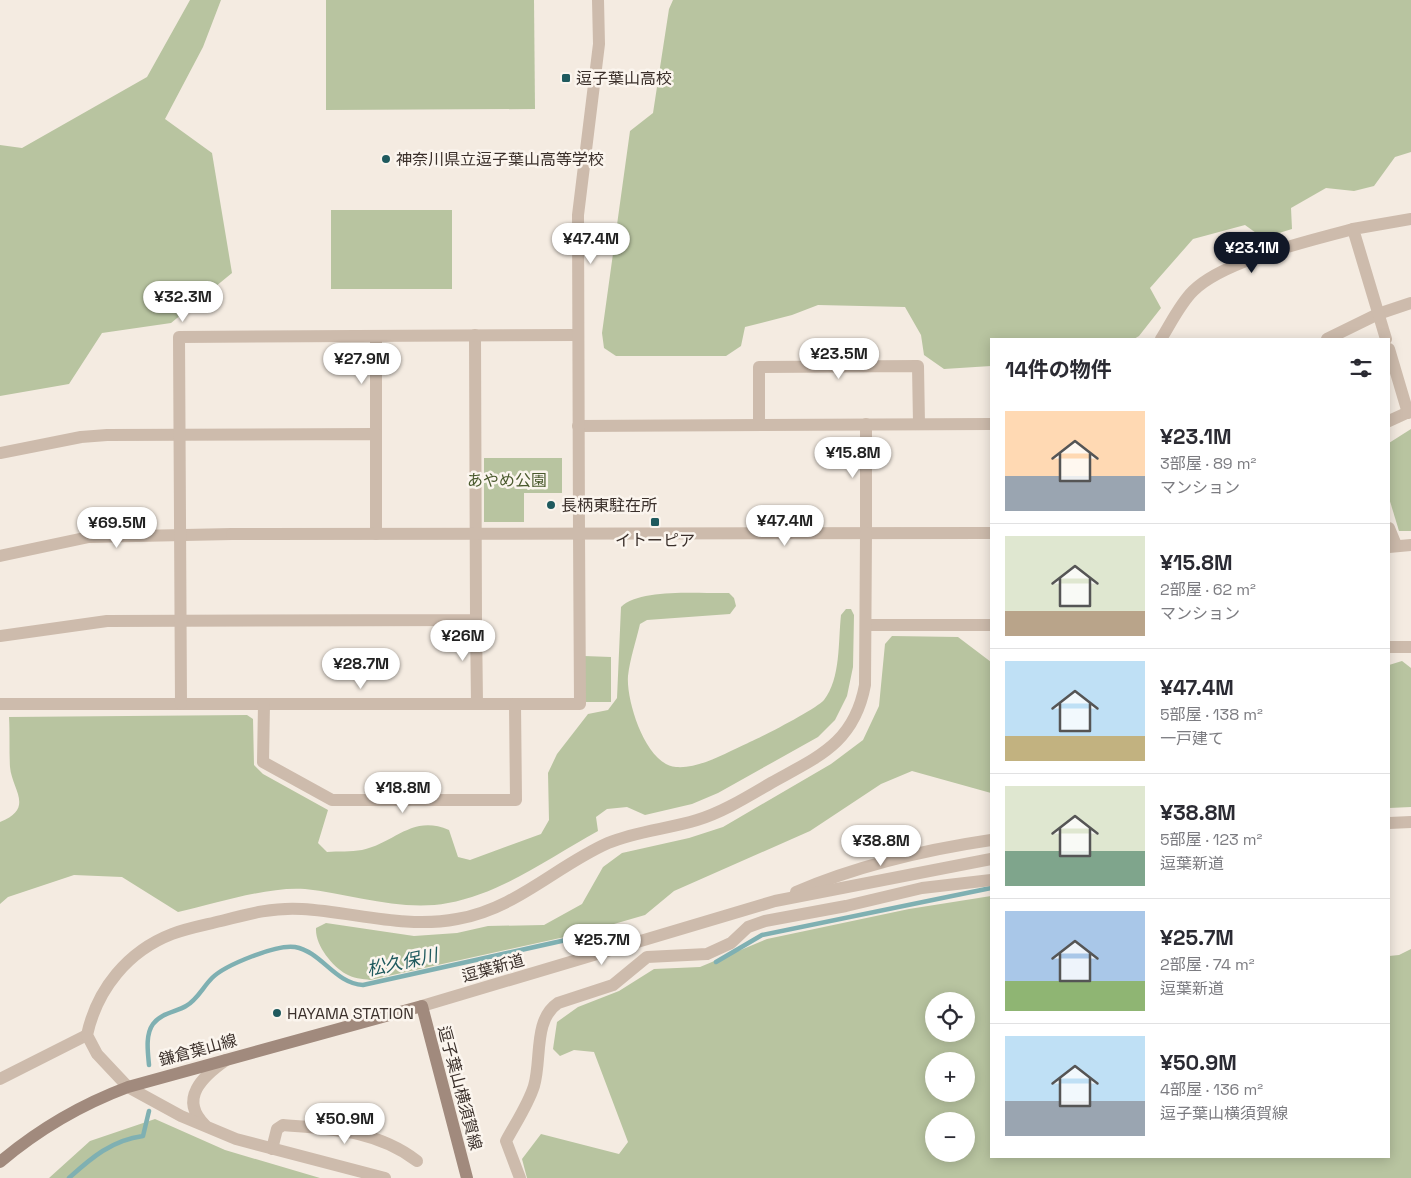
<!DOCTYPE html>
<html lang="ja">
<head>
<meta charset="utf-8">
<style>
  body { margin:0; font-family:"Space Grotesk","Noto Sans JP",sans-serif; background:#f7f7f7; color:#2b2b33; height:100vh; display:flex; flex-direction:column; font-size:19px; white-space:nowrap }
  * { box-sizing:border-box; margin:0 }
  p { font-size:16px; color:#7c7c81 }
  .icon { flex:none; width:28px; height:28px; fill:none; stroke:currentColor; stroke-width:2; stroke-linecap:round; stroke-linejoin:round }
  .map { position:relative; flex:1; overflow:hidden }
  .side { position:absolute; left:990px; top:338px; width:400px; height:820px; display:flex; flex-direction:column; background:#fff; border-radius:0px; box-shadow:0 2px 12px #0003 }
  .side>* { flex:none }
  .tools { position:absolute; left:925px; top:992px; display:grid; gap:10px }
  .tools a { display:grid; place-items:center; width:50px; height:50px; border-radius:50%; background:#fff; box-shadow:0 2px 12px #0003; font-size:25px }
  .price { position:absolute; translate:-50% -42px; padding:0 11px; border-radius:18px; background:#fff; color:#222; font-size:16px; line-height:32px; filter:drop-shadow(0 1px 2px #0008) }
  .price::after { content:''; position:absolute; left:50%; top:30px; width:15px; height:11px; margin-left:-8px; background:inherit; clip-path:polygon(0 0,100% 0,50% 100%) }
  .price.current { background:#111827; color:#fff }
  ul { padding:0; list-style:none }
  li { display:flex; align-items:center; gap:15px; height:125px; padding:0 15px }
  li+li { border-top:1px solid #e1e1e2 }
  li span { display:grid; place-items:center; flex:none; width:140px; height:100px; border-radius:0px; color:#555 }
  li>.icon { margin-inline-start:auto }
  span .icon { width:60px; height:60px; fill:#fffc; stroke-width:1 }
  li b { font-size:21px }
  h2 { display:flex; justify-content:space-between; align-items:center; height:60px; padding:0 15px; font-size:21px }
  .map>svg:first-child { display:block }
  .green { fill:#b8c4a0; fill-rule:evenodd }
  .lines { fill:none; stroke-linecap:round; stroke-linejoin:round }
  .stream { stroke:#7fb0b2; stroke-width:4.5 }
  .minor { stroke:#cdbbac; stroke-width:12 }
  .tertiary { stroke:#cdbbac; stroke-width:12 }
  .secondary { stroke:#a18a7d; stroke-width:12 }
  .poi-dot { fill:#1f5a5e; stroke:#fbf5ee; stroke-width:2 }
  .labels { text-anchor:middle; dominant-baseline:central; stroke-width:5; stroke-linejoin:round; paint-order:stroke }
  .poi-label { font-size:16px; fill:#3b302b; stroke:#fbf5ee; text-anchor:start }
  .park-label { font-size:16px; fill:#4a5a2e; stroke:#fbf5ee }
  .street-label { font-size:16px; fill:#3b302b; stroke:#fbf5ee }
  .water-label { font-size:18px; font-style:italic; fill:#1f5a5e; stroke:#fbf5ee }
</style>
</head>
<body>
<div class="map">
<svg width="1411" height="1178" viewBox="0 0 1411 1178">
  <rect width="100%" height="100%" fill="#f4ebe1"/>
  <!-- green -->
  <g class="green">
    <polygon points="190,0 221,0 203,47 165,119 212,153 232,273 171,323 102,333 69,384 0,396 0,145 22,148 147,77"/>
    <polygon points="326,0 534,0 535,109 326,110"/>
    <polygon points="673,0 1411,0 1411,152 1395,157 1374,186 1354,191 1326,188 1291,208 1292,229 1263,238 1245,225 1193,239 1150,288 1161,308 1139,336 1134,339 991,339 991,366 944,369 924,355 921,335 905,307 818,305 792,315 745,327 741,346 726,356 616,356 604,348 602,333 630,131 653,113 669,9"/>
    <rect x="331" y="210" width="121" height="79"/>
    <polygon points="1411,429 1411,531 1399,531 1389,498 1389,443"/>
    <polygon points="484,458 562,458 562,493 524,493 524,522 484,522"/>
    <path d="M729,593L734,598L736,606L730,614L647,620L640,624C636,641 630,659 628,676C626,701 646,765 676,767C700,769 727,752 748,743C762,737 816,709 824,700C841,678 838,642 841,615L846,609H851L854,615L853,667L847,696L835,720L818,737L718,793L692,804L645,815L627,807L607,809L596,817L598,831C550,857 503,893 448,903C402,912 351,894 305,889C268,886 214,904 178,912L122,877L74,875L8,897L0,904V822C35,808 12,790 10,767C9,751 10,733 9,717L247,715L253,719L254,765L263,774L328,810L318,843L327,852C338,851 351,852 362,850C395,843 412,814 449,830L458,857L470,860L541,834L549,820L548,773L557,754L588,714L608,710L617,698L621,607C640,588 701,594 729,593Z"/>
    <path d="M892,636L958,637L991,662V793L912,771L881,784L810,831L674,891L645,915L583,933L370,980C363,979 352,978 346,974C332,966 315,945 316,928L326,923L414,936L457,933L488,926L544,925L582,904L603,867L622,853L689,838L723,827L831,764L863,740L879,706L885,644Z"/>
    <polygon points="584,656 611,657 611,702 583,702"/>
    <polygon points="1402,661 1411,668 1411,807 1389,808 1389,665"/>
    <path d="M991,896V1156H1389V956L1399,955L1411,949V1178H527L522,1159L541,1134L619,1154L628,1142L594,1052L574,1050L560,1056L553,1049L557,1022L578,1007L619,991L654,969L700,967L767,939L909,909ZM934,1001H966V1034H934ZM934,1061H966V1094H934ZM934,1121H966V1154H934Z"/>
    <polygon points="155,1119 225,1150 320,1178 49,1178 90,1141"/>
  </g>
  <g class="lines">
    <!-- stream -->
    <g class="stream">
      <polyline points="716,962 762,935 991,888"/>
      <path d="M149,1065C148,1053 145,1035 153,1024C161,1013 176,1012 186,1006C197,1000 203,987 212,978C225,965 277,944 295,947C322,952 334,983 363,985L620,928"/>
      <path d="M69,1178C91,1158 112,1140 143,1136L149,1111"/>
    </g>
    <!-- minor -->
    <g class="minor">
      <path d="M1161,339C1171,323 1180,304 1193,291C1224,260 1310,241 1353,229"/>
      <polyline points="1327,339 1378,314 1411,303"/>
      <polyline points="1386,339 1353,229 1411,219"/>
      <polyline points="1389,349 1408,413"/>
      <polyline points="866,424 866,533"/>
      <polyline points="759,425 759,367 918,366 919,424"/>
      <polyline points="578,426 991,424"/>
      <polyline points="376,434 376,336"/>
      <polyline points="0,453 81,437 107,435 376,434 376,534"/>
      <polyline points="1389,528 1396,545"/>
      <polyline points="1389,547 1411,545"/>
      <polyline points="0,556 89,537 232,534"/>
      <polyline points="476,620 477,704"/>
      <polyline points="866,625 991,625"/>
      <polyline points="0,636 107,621 476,620 475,335"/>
      <polyline points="1389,647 1411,647"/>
      <polyline points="0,704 580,704 579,533"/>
      <polyline points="181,704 179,337 577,335"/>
      <polyline points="264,704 263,762 332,800 516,800 515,704"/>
      <polyline points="0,1079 87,1035"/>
      <path d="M272,1149L277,1129L283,1125C331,1129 377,1130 417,1161"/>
      <path d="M520,1178L506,1141C515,1124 528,1105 534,1086C542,1059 533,1020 558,1003L613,985L647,957L707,954L731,943L748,927L765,921L846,906L922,888L991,880"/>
    </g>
    <!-- tertiary -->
    <g class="tertiary">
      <polyline points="1389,421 1411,411"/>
      <polyline points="579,533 578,215 599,44 598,0"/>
      <polyline points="232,534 991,533"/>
      <polyline points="1389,823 1411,822"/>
      <path d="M796,892C859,865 923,850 991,840"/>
      <polyline points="422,1006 775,901 991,859"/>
      <path d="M205,1125C178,1099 203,1076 226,1060"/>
      <path d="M385,1178L236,1139L181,1116L128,1087L97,1054L87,1035C97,989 128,951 172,934C188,928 205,925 221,921C248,914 274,907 302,909C354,912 405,929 457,919C516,909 556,866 608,843C636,831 668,829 697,820C723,812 747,797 771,783C817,757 854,744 865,685L866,533"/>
    </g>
    <!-- secondary -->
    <path class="secondary" d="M0,1162C39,1129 80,1105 128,1087L422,1006L467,1178"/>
  </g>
  <!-- markers -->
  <g class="poi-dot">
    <rect x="561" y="73" width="10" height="10" rx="2.5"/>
    <circle cx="386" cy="159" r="5"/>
    <circle cx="551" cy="505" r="5"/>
    <rect x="650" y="517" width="10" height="10" rx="2.5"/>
    <circle cx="277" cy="1013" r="5"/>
  </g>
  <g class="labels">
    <!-- poi labels -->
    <g class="poi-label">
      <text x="576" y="78">逗子葉山高校</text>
      <text x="396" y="159">神奈川県立逗子葉山高等学校</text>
      <text x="561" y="505">長柄東駐在所</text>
      <text x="655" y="540" text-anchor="middle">イトーピア</text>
      <text x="287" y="1013">HAYAMA STATION</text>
    </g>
    <!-- park labels -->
    <g class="park-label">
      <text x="507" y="480">あやめ公園</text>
    </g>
    <!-- street labels -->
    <g class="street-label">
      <text transform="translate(493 968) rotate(-16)">逗葉新道</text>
      <text transform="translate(198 1050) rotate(-15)">鎌倉葉山線</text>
      <text transform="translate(460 1088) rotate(75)">逗子葉山横須賀線</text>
    </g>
    <!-- water labels -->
    <g class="water-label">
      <text transform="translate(402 962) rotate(-12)">松久保川</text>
    </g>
  </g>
</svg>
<div class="tools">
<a><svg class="icon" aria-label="locate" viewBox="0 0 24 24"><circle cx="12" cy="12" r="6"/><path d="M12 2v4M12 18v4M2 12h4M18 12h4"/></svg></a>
<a>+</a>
<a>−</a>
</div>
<b class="price" style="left:591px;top:265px">¥47.4M</b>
<b class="price current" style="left:1252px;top:274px">¥23.1M</b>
<b class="price" style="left:183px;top:323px">¥32.3M</b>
<b class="price" style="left:839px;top:380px">¥23.5M</b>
<b class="price" style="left:362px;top:385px">¥27.9M</b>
<b class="price" style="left:853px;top:479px">¥15.8M</b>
<b class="price" style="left:785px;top:547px">¥47.4M</b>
<b class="price" style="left:117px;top:549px">¥69.5M</b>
<b class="price" style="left:463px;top:662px">¥26M</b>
<b class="price" style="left:361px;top:690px">¥28.7M</b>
<b class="price" style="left:403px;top:814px">¥18.8M</b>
<b class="price" style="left:881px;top:867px">¥38.8M</b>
<b class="price" style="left:602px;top:966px">¥25.7M</b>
<b class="price" style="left:345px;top:1145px">¥50.9M</b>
<section class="side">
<h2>14件の物件<svg class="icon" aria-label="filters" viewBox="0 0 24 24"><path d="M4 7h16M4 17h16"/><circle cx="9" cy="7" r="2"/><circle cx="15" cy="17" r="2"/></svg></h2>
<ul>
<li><span style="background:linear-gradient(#ffd9b3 65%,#9aa5b1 0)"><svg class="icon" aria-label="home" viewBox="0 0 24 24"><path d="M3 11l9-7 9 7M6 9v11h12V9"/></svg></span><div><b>¥23.1M</b><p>3部屋 · 89 m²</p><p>マンション</p></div></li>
<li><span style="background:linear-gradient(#dfe7d0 75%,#b9a48a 0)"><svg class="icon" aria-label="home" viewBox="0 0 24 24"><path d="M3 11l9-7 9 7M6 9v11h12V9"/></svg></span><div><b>¥15.8M</b><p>2部屋 · 62 m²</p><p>マンション</p></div></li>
<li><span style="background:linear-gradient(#bfe0f5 75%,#c2b280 0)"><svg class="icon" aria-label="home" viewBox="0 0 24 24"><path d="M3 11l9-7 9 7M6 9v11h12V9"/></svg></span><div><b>¥47.4M</b><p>5部屋 · 138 m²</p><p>一戸建て</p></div></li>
<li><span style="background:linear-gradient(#dfe7d0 65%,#7fa58c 0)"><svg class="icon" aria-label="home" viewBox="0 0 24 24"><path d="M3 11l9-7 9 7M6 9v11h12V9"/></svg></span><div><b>¥38.8M</b><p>5部屋 · 123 m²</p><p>逗葉新道</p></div></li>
<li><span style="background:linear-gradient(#a9c7e8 70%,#8fb573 0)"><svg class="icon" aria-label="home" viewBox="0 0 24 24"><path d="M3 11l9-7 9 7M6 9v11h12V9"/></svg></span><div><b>¥25.7M</b><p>2部屋 · 74 m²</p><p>逗葉新道</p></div></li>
<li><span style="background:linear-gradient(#bfe0f5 65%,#9aa5b1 0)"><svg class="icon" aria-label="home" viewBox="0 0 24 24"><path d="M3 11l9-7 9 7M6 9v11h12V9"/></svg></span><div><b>¥50.9M</b><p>4部屋 · 136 m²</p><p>逗子葉山横須賀線</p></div></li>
</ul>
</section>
</div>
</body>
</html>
